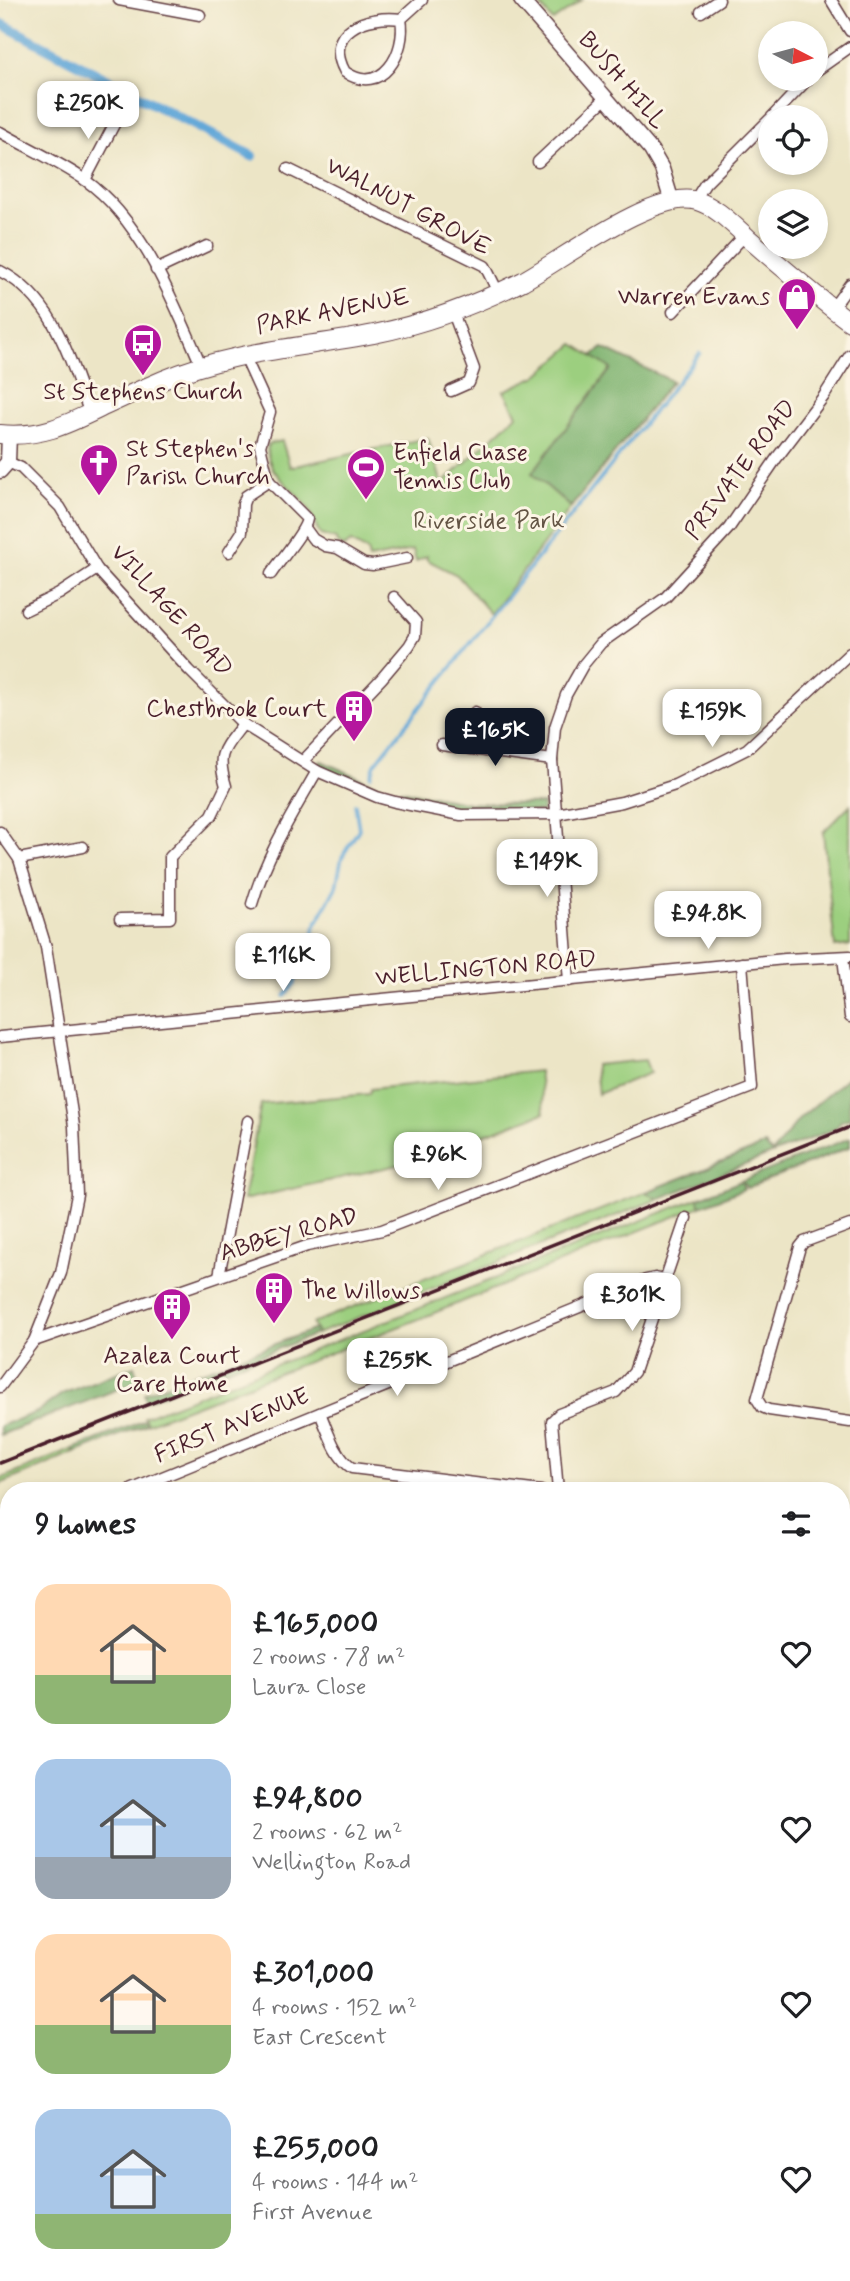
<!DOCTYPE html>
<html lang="en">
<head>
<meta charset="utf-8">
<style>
  body { margin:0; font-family:Mynerve,sans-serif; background:#f2f2f2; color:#202124; height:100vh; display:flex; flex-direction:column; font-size:26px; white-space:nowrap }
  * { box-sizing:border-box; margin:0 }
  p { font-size:23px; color:#757577 }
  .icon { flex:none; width:38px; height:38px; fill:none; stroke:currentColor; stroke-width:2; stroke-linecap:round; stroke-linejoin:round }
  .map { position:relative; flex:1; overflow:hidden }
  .drawer { position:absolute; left:0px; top:1482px; width:850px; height:800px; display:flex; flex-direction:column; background:#fff; border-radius:28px 28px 0 0; box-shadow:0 4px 10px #0003 }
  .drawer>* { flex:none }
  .needle { width:46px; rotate:96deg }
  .buttons { position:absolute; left:758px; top:21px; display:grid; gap:14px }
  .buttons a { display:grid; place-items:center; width:70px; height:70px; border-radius:50%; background:#fff; box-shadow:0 4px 10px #0003; font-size:35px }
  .price { position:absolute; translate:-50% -60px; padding:0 16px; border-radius:14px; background:#fff; color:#222; font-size:23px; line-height:46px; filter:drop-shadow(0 2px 4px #0008) }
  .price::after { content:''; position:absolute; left:50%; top:42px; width:21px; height:16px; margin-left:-10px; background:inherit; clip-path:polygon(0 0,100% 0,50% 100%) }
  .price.current { background:#111827; color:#fff }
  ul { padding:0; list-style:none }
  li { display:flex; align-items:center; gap:21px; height:175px; padding:0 35px }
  li span { display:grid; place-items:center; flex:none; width:196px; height:140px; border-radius:21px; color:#555 }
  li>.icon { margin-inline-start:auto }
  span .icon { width:84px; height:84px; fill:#fffc; stroke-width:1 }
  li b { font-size:30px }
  h2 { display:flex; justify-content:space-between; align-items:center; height:84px; padding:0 35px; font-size:30px }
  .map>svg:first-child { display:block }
  .green { fill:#9ccf7f; stroke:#737755; stroke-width:2 }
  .forest { fill:#7db26e; stroke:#64684c; stroke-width:2 }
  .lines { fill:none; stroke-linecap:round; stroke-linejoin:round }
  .stream { stroke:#63a8d8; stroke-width:3.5 }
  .canal { stroke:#63a8d8; stroke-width:10 }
  .minor-casing { stroke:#623d42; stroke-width:13 }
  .tertiary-casing { stroke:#623d42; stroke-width:17 }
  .primary-casing { stroke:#623d42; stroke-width:20 }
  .minor { stroke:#fff; stroke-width:10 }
  .tertiary { stroke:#fff; stroke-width:14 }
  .primary { stroke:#fff; stroke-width:18 }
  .rail { stroke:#4a1f2b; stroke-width:3.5 }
  .labels { text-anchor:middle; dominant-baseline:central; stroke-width:6; stroke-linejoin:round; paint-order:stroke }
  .street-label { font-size:24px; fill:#4a1f2b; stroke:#fcf5e5 }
  .poi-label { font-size:24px; fill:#4a1f2b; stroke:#fcf5e5; text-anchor:start }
  .park-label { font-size:24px; fill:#635444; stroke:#fcf5e5 }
</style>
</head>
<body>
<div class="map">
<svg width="850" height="2281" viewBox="0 0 850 2281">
  <rect width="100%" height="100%" fill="#fcf5e5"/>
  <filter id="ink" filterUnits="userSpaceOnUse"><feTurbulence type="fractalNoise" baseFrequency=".0143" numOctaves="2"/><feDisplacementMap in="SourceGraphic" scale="14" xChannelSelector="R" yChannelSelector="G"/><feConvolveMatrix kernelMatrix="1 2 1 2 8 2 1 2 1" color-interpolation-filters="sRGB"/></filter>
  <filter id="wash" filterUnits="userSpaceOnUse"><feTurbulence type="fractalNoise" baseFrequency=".00686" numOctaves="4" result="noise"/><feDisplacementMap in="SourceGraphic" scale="28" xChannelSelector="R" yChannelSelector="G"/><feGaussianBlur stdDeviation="1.57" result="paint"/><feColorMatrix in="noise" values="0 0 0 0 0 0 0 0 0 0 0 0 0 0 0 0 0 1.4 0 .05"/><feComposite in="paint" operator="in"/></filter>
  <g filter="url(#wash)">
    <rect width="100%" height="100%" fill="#ece5c6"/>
    <!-- green -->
    <g class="green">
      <polygon points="536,0 582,0 553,21"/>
      <path d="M574,344L611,368L532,473L571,507L491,614L457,575L427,560V556L416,561L413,550L369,559L367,551L351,542L344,547L337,543L336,539L321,535C315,527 314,518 309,509C296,488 263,474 268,444L282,441L290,467L428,438L442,484L517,415L504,391L537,376Z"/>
      <polygon points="850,805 850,945 835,947 823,832"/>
      <polygon points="645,1060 650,1073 598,1094 595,1065"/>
      <polygon points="539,1071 544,1113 465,1141 463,1139 410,1159 411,1162 243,1200 261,1104 369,1094 371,1089"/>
      <polygon points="646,1192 658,1199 317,1334 312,1323"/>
      <polygon points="698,1198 701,1206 424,1317 147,1424 144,1417"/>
      <polygon points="73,1449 75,1453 0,1484 0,1479"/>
      <polygon points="850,1715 850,1964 842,1963 842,1736"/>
    </g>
    <!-- forest -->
    <g class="forest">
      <polygon points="603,348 672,381 571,507 532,473 611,369 592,356"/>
      <polygon points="321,761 379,786 377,792 318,766"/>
      <polygon points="401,790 470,803 543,804 543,812 468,810 400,797"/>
      <polygon points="848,1077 850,1118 841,1121 835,1129 658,1199 646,1192 765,1145 772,1153 800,1118"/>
      <polygon points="850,1138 850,1147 747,1188 744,1183 742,1183 744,1189 701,1206 698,1198"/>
      <polygon points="315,1329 316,1334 146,1401 144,1393"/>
      <polygon points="134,1366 139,1381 0,1435 0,1426 37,1412 62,1394"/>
      <polygon points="145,1420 147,1424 75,1453 73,1449"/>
    </g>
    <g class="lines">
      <!-- stream -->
      <g class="stream">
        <polyline points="371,776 375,764 700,353"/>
        <polyline points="285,996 295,983 302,959 309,950 315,926 336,887 342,857 359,829 355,804"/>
      </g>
      <!-- canal -->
      <polyline class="canal" points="0,23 252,156"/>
    </g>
  </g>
  <g filter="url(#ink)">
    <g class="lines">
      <defs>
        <g id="minor">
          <polyline points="119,0 200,15"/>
          <polyline points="831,0 850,31"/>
          <polyline points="701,12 719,0"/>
          <path d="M401,19C407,52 382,97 345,72C322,30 367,15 401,19L422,0"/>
          <polyline points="816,71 850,47"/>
          <polyline points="772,117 808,79"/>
          <path d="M0,132C28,148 59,162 85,180C142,220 174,303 201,365"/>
          <polyline points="538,162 606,98"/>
          <polyline points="288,169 485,266 498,292"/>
          <polyline points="85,180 119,115"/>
          <polyline points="695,200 705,184 770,119"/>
          <polyline points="156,270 207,246"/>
          <path d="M0,271C55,299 70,360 90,414"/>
          <polyline points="832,309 850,284"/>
          <polyline points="673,312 745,235"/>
          <path d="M244,355L270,412L260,446L269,481L307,519C305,532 280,560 271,574"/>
          <polyline points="451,391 469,383 474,369 452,310"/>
          <polyline points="8,462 21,468 60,507 97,569 189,670 243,724 317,771 377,797 395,802 461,815 557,814 622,802 675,785 747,749 850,653"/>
          <polyline points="305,528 313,539 325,546 337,548 364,564 373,565 407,558"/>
          <polyline points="229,552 242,532 243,504 246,496 269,481"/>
          <polyline points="26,610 59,594 97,569"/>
          <polyline points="442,745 552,760"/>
          <polyline points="465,748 466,726 475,712"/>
          <polyline points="303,761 382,678 409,646 415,636 416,622 394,597"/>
          <polyline points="0,832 19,859 46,947 74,1126 77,1195 61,1273 34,1341 0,1387"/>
          <polyline points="19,859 83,847"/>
          <path d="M252,904C266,856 292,814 317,771"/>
          <path d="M120,919L170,918V857L212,815L226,786C216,753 223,750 243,724"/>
          <polyline points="843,957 850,1017"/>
          <polyline points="569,981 552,760 555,727 566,695 583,665 601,643 665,598 729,528 776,459 824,396 850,355"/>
          <polyline points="0,1037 785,959 850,956"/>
          <polyline points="850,1225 804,1242 800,1247 757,1399 762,1407 769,1410 850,1422"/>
          <polyline points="219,1276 248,1121"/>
          <polyline points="34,1341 307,1246 382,1230 752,1087 742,963"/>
          <path d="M320,1413C328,1431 335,1457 352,1468L541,1491"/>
          <polyline points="128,1491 646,1280 655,1278 664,1280"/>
          <polyline points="558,1491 552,1421 559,1414 616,1392 634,1372 686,1218"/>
          <polyline points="842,1538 850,1539"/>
          <polyline points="0,1541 9,1537"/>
          <polyline points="842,1710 850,1688"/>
          <polyline points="0,1775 9,1781"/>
          <polyline points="0,1906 9,1875"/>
          <polyline points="842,2027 850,2027"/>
          <polyline points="842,2141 850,2141"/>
          <polyline points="842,2255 850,2255"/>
          <polyline points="646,2273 646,2281"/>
          <polyline points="62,2281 64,2273"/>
          <polyline points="703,2281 705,2273"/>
        </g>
        <g id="tertiary">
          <polyline points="521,0 651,150 662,169 672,202"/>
          <polyline points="0,471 8,462 9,435"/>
          <polyline points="0,1592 9,1608"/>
          <polyline points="474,2281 475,2273"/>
        </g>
        <path id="primary" d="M0,434C42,438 68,424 105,406C124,397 144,388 163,380C230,351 303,348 374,334C424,324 477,304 523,281C560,261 657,188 697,201C717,207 733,225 748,238C782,267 815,296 850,322"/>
      </defs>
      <!-- minor casing -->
      <use href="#minor" class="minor-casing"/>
      <!-- tertiary casing -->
      <use href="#tertiary" class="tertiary-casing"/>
      <!-- primary casing -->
      <use href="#primary" class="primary-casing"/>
      <!-- minor -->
      <use href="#minor" class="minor"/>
      <!-- tertiary -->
      <use href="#tertiary" class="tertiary"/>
      <!-- primary -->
      <use href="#primary" class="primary"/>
      <!-- rail -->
      <polyline class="rail" points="0,1463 850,1127"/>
    </g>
  </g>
  <!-- icons -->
  <defs>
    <symbol id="shop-pin" viewBox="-11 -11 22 30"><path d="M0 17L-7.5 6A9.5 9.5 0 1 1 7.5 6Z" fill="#b5179e" stroke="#fcf5e5"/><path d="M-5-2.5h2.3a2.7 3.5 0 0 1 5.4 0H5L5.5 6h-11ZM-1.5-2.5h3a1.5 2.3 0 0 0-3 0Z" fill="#fff"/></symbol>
    <symbol id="bus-pin" viewBox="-11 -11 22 30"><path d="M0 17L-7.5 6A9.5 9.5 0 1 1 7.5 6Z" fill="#b5179e" stroke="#fcf5e5"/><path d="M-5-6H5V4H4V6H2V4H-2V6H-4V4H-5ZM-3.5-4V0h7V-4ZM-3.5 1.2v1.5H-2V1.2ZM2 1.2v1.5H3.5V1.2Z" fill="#fff"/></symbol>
    <symbol id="church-pin" viewBox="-11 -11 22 30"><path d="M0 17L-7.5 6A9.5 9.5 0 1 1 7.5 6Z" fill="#b5179e" stroke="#fcf5e5"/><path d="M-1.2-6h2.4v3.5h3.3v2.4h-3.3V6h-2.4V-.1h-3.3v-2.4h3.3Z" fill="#fff"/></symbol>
    <symbol id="stadium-pin" viewBox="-11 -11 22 30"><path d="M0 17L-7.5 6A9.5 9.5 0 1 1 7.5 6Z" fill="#b5179e" stroke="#fcf5e5"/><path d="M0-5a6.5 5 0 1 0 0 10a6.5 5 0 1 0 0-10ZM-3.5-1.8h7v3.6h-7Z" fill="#fff"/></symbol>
    <symbol id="building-pin" viewBox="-11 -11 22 30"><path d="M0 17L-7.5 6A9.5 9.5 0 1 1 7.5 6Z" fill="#b5179e" stroke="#fcf5e5"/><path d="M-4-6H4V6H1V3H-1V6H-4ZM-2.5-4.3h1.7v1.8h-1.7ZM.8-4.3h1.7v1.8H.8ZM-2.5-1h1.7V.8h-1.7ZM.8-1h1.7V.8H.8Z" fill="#fff"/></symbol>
  </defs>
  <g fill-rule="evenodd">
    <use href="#shop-pin" x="775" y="275" width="44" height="60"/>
    <use href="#bus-pin" x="121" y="321" width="44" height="60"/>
    <use href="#church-pin" x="77" y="441" width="44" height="60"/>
    <use href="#stadium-pin" x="344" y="445" width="44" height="60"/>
    <use href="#building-pin" x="332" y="687" width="44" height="60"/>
    <use href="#building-pin" x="252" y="1269" width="44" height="60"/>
    <use href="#building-pin" x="150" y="1285" width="44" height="60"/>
  </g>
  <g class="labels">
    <!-- street labels -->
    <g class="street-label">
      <text transform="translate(622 81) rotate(49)">BUSH HILL</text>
      <text transform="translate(408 207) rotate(28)">WALNUT GROVE</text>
      <text transform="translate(333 312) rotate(-11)">PARK AVENUE</text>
      <text transform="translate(741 470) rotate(-53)">PRIVATE ROAD</text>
      <text transform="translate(171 611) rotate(48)">VILLAGE ROAD</text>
      <text transform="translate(486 969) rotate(-5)">WELLINGTON ROAD</text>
      <text transform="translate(289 1235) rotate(-16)">ABBEY ROAD</text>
      <text transform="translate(232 1426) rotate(-22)">FIRST AVENUE</text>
    </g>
    <!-- poi labels -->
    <g class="poi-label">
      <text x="770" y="297" text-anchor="end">Warren Evans</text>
      <text x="143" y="392" text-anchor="middle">St Stephens Church</text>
      <text x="126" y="449">St Stephen's<tspan x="126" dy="28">Parish Church</tspan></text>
      <text x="393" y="453">Enfield Chase<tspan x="393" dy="28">Tennis Club</tspan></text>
      <text x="327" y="709" text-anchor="end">Chestbrook Court</text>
      <text x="301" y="1291">The Willows</text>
      <text x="172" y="1356" text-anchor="middle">Azalea Court<tspan x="172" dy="28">Care Home</tspan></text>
    </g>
    <!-- park labels -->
    <g class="park-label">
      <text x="489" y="521">Riverside Park</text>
    </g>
  </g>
</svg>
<div class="buttons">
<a><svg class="needle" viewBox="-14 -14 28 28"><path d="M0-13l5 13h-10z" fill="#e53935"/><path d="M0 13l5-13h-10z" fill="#757577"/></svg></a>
<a><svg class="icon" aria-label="locate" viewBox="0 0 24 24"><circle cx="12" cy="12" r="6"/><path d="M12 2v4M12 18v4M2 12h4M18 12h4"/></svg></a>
<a><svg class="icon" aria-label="layers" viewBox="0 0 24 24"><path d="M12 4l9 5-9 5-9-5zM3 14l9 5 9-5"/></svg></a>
</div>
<b class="price" style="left:88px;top:141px">£250K</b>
<b class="price" style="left:712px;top:749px">£159K</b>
<b class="price current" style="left:495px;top:768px">£165K</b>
<b class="price" style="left:547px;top:899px">£149K</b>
<b class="price" style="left:708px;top:951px">£94.8K</b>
<b class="price" style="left:283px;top:993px">£116K</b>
<b class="price" style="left:438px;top:1192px">£96K</b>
<b class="price" style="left:632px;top:1333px">£301K</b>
<b class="price" style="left:397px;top:1398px">£255K</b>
<section class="drawer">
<h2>9 homes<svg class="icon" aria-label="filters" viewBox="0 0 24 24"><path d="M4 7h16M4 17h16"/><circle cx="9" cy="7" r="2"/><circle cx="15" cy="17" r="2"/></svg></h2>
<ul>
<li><span style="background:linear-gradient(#ffd9b3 65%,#8fb573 0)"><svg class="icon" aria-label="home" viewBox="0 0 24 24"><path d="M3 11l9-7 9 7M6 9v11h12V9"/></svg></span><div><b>£165,000</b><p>2 rooms · 78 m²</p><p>Laura Close</p></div><svg class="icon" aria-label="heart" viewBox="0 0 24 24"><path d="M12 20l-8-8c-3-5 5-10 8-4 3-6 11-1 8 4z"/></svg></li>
<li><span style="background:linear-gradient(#a9c7e8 70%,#9aa5b1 0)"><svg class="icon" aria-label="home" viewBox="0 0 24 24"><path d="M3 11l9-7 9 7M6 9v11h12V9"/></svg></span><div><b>£94,800</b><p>2 rooms · 62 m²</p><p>Wellington Road</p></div><svg class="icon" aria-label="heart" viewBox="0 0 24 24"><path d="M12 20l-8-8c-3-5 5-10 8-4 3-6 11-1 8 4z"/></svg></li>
<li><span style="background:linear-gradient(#ffd9b3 65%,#8fb573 0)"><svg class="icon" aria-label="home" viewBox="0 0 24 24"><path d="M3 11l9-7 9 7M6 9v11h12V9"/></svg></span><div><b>£301,000</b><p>4 rooms · 152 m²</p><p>East Crescent</p></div><svg class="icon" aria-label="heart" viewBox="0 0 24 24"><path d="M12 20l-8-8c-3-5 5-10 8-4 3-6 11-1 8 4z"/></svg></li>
<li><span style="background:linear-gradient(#a9c7e8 75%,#8fb573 0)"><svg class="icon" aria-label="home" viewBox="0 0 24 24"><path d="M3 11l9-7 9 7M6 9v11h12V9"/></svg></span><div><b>£255,000</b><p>4 rooms · 144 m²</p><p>First Avenue</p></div><svg class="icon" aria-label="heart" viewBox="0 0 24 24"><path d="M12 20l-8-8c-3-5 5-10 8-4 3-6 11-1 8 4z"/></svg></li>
</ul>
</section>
</div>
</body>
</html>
